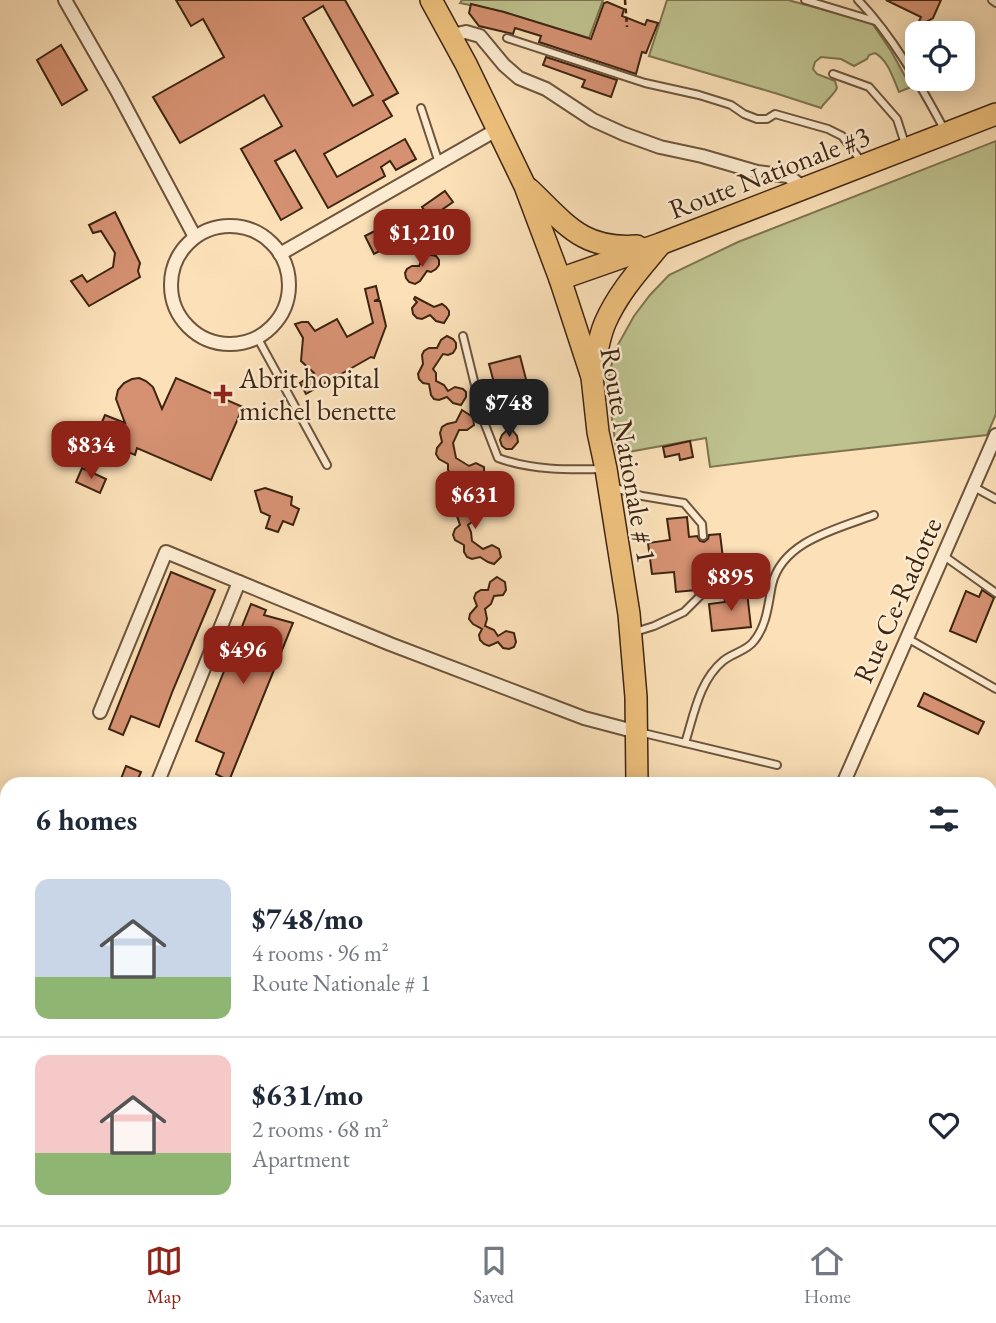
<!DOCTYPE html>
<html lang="en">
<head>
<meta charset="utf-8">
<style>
  body { margin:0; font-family:"EB Garamond",serif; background:#f2f2f3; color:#1f2937; height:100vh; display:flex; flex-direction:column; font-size:26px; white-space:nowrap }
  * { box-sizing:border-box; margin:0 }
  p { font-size:23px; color:#747a83 }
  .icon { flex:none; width:38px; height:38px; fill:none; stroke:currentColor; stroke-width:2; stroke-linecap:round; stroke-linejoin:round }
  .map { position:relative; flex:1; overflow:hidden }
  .sheet { position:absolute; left:0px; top:777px; width:998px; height:448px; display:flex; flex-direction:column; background:#fff; border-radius:21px 21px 0 0; box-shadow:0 4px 18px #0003 }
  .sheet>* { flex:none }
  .fabs { position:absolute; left:905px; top:21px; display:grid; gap:14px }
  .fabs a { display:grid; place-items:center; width:70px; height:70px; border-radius:14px; background:#fff; box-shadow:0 4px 18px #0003; font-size:35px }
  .price { position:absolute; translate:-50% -60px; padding:0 16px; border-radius:14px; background:#8f2418; color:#fff; font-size:23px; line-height:46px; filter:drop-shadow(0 2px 4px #0008) }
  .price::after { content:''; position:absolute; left:50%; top:42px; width:21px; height:16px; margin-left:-10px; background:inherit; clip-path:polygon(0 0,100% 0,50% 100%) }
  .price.active { background:#222; color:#fff }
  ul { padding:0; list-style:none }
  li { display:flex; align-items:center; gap:21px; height:175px; padding:0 35px }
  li+li { border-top:2px solid #e0e1e3 }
  li span { display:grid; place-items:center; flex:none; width:196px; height:140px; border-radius:14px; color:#555 }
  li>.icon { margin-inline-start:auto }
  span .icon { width:84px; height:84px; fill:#fffc; stroke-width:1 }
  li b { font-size:30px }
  h2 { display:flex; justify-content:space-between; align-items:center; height:84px; padding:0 35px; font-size:30px }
  .menu { display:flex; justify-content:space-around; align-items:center; height:98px; border-top:2px solid #e0e1e3; background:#fff; font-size:19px; color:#747a83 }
  .menu a { display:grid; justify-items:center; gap:4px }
  .menu .active { color:#8f2418 }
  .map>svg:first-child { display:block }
  .green { fill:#bec28f; stroke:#7e7450; stroke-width:2 }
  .building { fill:#d59172; stroke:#3e2511; stroke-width:2; fill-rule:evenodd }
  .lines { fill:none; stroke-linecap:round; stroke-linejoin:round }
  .lane-casing { stroke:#6d543b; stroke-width:10 }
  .street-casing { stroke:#6d543b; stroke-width:16 }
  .primary-casing { stroke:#3e2511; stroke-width:24 }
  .path { stroke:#3e2511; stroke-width:2.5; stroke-dasharray:5 3.5; stroke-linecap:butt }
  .lane { stroke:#fcebd1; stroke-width:6 }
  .street { stroke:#fcebd1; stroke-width:12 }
  .primary { stroke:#eec07c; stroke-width:21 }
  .poi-dot { fill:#8f2418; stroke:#fcebd1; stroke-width:2.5 }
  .labels { text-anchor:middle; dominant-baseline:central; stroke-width:5; stroke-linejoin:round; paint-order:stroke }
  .street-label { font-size:28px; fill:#3e2511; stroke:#fcebd1 }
  .poi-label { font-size:28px; fill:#3e2511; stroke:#fcebd1; text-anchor:start }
</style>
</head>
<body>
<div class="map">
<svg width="996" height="1225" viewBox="0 0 996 1225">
  <rect width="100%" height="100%" fill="#fbe0b8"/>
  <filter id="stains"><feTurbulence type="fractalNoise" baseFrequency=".00286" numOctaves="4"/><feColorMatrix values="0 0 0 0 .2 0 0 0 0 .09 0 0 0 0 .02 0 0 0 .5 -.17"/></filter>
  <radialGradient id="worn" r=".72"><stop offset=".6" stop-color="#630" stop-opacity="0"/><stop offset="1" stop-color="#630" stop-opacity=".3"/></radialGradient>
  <!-- green -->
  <g class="green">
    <polygon points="462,0 603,0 589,38 504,12 460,3"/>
    <path d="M667,0H788L872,23L891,51L911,87L899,92C893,78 888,60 875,53L869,55L867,59L854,66L841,59L821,57L815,62L813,69L817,74L835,81L837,88C833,96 826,100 821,108L778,94L649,56Z"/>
    <polygon points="996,141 996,414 987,435 796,456 710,467 706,438 617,454 607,384 615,350 634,316 650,295 669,275 738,242"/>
  </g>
  <!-- building -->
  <g class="building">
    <path d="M176,0H345L398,93L383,101L392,116L324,154L337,177L405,139L416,159L396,170L390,161L381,167L385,176L328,208L295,150L275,161L302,208L281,220L241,149L282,126L264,95L180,143L153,97L224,57L203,19L191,26ZM323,6L373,95L353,106L303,18Z"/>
    <polygon points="886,0 941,0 933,18 916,28 921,17"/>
    <polygon points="607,2 624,9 622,16 645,25 647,20 658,23 646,53 642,52 636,74 539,42 541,36 515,28 513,34 479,26 469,13 471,4 504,12 591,39 604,3"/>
    <polygon points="61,45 87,90 62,105 37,60"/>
    <polygon points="546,57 617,80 611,97 582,87 585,80 543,65"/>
    <polygon points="445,191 453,202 430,218 422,207"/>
    <polygon points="115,212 140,263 138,271 140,277 89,306 71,281 82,275 87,282 113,267 115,253 101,231 93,233 89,225"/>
    <polygon points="406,215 415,233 374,254 365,236"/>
    <polygon points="428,254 436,256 439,260 439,265 436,269 431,272 427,271 420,281 415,284 409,282 406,278 405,273 407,269 412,266 419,266 423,257"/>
    <polygon points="376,286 379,299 374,301 380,301 386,326 374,358 371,357 306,394 300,383 314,373 301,361 303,338 295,324 302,322 308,322 315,331 337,319 347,337 373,323 365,289"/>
    <polygon points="415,297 434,307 442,304 446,307 449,311 449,315 444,323 436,321 430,315 422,319 417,318 413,314 412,308 417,302 414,299"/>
    <polygon points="447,336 453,339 456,343 456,348 453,353 448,355 443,354 433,369 436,373 436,381 444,385 448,391 455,387 463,389 466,392 466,397 461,405 453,403 447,397 439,400 434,399 431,395 429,384 423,383 419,379 418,374 423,364 422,355 424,351 429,348 437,348 441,340"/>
    <polygon points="520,356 535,414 504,421 489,364"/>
    <polygon points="139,378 146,381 153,387 162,409 176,378 243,407 211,480 137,448 135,455 95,438 105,415 125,423 116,399 118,390 124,383 132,379"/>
    <polygon points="462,410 473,417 474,425 467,430 459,430 453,443 456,458 469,466 476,463 484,467 484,475 477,481 466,474 456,477 451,475 448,470 448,464 439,459 436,454 437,448 442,442 440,433 442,427 447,424 456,422"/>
    <polygon points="510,427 517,436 518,442 512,449 506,449 502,446 500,440 502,435"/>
    <polygon points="690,441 693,457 680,460 679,454 665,457 663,447"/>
    <polygon points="82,468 106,479 100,493 76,482"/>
    <polygon points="265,488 292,497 291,505 299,509 293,525 283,521 278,532 266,528 270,516 261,512 255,491"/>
    <polygon points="481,493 489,498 490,508 486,512 478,513 473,521 468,525 471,532 472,541 483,549 492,545 499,549 501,557 494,564 488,562 480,557 472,559 467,557 464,552 464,545 455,540 453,535 455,529 460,525 457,516 459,510 464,507 472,506 474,499"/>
    <polygon points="687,517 689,537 697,536 700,541 704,542 708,539 709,535 720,534 724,566 712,567 709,563 704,563 700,569 694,569 696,590 676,592 674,572 652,574 648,543 670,540 667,519"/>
    <polygon points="171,572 215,590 173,690 159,727 131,716 123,735 109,729"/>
    <polygon points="497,577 505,582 506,590 503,595 494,596 491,604 485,609 487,619 485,626 494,630 498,636 506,631 514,633 516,642 514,647 509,649 503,648 498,642 489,646 484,644 480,640 479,635 482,629 473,624 469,619 470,614 477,606 474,598 476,593 481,590 488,590 490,582"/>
    <polygon points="982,590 994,598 976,642 950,631 966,591 979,597"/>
    <polygon points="747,592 751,627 712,631 709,604 725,602 724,595"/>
    <polygon points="251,604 266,610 264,615 293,623 229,781 216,774 224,753 196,741"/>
    <polygon points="924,693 984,722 978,734 918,706"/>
    <polygon points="126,766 141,772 136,784 119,784"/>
  </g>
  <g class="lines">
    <defs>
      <g id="lane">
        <polyline points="805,0 875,21"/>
        <path d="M858,0C892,35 921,86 944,129"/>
        <polyline points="992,0 996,3"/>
        <polyline points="507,38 645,83 699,95 731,105 744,114 757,119 767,119 775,114 828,129 842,136 861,161"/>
        <polyline points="833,74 869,87 897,119 905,144"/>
        <polyline points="421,108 439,163"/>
        <path d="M463,336L484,422L498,458C531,470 567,470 602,469"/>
        <polyline points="257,337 327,465"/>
        <polyline points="974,487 996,499"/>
        <polyline points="615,488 642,496 684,503 702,524 703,536"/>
        <polyline points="944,556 996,593"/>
        <polyline points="635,632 654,626 684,612 707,589 706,568"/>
        <polyline points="907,638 996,689"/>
        <polyline points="639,732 777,765"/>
        <path d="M685,743C694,715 699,681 723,661C732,653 747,651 754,641C767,625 768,605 772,585C782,541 837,529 874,515"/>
        <polyline points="990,892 996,895"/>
        <polyline points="158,1225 158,1218"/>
        <polyline points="198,1225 198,1218"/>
      </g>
      <g id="street">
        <polyline points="65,0 117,91 195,237"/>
        <polyline points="452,35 466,32 480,36 504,65 519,78 546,89 593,120 624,134 660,147 702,156 757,172 788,176 804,188"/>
        <circle cx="230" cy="285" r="59"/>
        <polyline points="280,254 498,129"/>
        <polyline points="100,712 166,552 390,644 584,718 637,732"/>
        <polyline points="157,784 239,582"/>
        <polyline points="843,784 996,435"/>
        <polyline points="990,976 996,979"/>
        <polyline points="990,1199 996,1202"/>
        <polyline points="317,1218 331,1225"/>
        <polyline points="441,1218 457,1225"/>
        <polyline points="405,1225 409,1218"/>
        <polyline points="608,1225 612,1218"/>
      </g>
      <g id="primary">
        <polyline points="431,0 466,64 525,186 560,279 592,377 598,432 606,469 629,614 636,697 637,784"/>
        <path d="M529,189C566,224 582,250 637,246"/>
        <polyline points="560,279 660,244 996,114"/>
        <path d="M592,376C596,359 598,339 605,323C618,293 639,270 659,246"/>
        <polyline points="562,1225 564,1218"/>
      </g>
    </defs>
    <!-- lane casing -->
    <use href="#lane" class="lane-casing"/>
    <!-- street casing -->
    <use href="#street" class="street-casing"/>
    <!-- primary casing -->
    <use href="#primary" class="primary-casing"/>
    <!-- path -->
    <g class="path">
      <polyline points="625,0 627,27"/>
      <polyline points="0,1137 7,1124"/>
    </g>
    <!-- lane -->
    <use href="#lane" class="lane"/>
    <!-- street -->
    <use href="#street" class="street"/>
    <!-- primary -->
    <use href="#primary" class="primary"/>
  </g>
  <!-- markers -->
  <path class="poi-dot" d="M219.5 383.5h7v7h7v7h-7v7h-7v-7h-7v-7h7z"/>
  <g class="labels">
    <!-- street labels -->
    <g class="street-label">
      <text transform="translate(769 172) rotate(-21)">Route Nationale #3</text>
      <text transform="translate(629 455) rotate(80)">Route Nationale # 1</text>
      <text transform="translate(897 600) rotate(-66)">Rue Ce-Radotte</text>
    </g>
    <!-- poi labels -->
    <g class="poi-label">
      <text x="239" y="378">Abrit hopital<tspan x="239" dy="32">michel benette</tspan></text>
    </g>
  </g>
  <rect width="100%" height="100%" filter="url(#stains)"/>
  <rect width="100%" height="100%" fill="url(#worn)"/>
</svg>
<div class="fabs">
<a><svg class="icon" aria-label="locate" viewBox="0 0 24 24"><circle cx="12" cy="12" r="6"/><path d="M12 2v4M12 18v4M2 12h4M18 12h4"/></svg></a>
</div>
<b class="price" style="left:422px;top:269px">$1,210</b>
<b class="price active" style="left:509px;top:439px">$748</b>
<b class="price" style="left:91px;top:481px">$834</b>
<b class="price" style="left:475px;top:531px">$631</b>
<b class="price" style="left:731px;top:613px">$895</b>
<b class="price" style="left:243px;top:686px">$496</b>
<section class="sheet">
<h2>6 homes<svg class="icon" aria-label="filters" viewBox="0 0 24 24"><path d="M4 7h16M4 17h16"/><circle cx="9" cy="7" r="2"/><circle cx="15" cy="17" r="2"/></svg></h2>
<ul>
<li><span style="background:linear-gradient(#c9d6e8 70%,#8fb573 0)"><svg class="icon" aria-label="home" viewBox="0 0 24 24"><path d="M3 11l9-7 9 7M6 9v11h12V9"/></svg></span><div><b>$748/mo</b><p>4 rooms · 96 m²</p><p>Route Nationale # 1</p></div><svg class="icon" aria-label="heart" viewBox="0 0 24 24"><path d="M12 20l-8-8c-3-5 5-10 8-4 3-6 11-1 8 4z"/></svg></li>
<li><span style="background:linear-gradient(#f6c9c9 70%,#8fb573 0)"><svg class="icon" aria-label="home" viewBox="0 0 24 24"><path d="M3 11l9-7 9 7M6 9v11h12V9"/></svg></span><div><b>$631/mo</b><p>2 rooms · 68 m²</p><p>Apartment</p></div><svg class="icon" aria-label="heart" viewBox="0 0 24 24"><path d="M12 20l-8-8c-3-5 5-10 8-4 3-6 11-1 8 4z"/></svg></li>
</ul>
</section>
</div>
<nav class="menu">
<a class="active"><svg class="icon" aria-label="map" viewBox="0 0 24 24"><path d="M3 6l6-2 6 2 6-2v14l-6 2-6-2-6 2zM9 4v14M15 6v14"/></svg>Map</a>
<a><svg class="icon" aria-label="saved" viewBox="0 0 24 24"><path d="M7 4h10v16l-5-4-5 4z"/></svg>Saved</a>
<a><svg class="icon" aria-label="home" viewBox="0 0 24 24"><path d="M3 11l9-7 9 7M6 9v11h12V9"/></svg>Home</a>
</nav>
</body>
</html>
